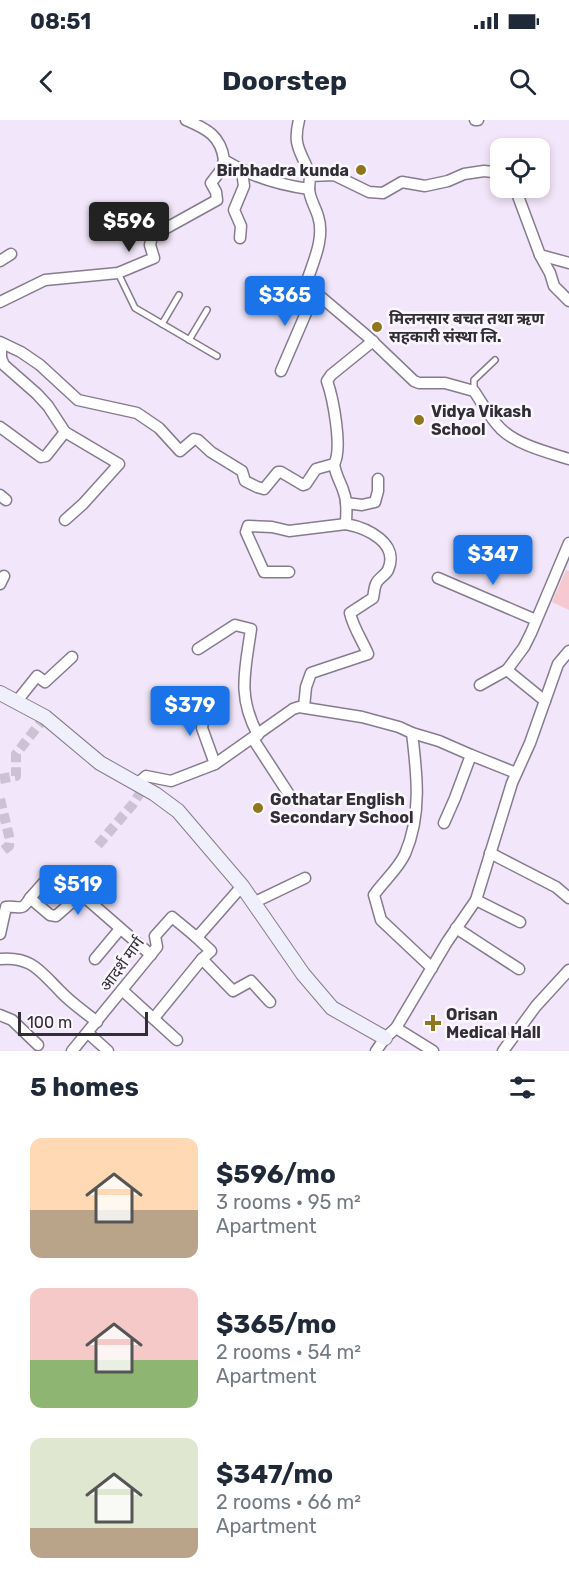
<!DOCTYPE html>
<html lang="en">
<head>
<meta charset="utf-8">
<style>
  body { margin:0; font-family:Rubik,"Noto Sans Devanagari",sans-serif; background:#f6f6f7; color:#1f2937; height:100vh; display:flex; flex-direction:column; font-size:22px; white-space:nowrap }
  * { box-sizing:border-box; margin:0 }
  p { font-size:20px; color:#747a83 }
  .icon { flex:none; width:33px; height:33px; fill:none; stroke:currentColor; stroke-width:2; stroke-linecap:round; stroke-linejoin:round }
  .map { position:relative; height:931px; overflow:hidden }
  .drawer { display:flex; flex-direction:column; background:#fff; flex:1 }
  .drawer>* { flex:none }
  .fabs { position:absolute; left:490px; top:18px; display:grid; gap:12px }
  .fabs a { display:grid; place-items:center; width:60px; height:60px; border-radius:12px; background:#fff; box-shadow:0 3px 9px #0003; font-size:30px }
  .scale { position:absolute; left:18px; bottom:15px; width:130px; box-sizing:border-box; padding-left:6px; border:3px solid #322e35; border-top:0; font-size:16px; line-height:21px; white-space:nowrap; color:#322e35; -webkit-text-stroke:4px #fbf7fe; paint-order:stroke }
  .price { position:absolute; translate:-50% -51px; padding:0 14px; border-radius:6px; background:#1a73e8; color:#fff; font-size:20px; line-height:39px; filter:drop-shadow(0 2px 3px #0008) }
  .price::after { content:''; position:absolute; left:50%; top:36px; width:18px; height:14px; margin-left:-9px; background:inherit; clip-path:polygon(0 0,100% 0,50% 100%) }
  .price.on { background:#222; color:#fff }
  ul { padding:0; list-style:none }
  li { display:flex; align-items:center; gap:18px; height:150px; padding:0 30px }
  li span { display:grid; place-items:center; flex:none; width:168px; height:120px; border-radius:12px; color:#555 }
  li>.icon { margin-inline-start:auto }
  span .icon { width:72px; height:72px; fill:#fffc; stroke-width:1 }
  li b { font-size:26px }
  h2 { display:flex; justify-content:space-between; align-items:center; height:72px; padding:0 30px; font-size:26px }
  .status { display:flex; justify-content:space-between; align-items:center; height:42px; padding:0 30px; background:#fff; direction:ltr }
  .status svg { height:16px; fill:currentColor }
  header { display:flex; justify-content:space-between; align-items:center; height:78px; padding:0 30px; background:#fff; font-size:27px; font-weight:700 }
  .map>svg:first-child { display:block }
  .green { fill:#f6c8cf }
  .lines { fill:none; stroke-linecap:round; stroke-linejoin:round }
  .street-tunnel { stroke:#ccc2d3; stroke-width:10; stroke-dasharray:10 5; stroke-linecap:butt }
  .lane-casing { stroke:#867c8d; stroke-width:8 }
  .street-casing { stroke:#867c8d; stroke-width:13 }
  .secondary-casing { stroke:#867c8d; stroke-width:16 }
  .lane { stroke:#fff; stroke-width:5 }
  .street { stroke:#fff; stroke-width:10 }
  .secondary { stroke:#eff0fc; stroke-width:14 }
  .poi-dot { fill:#8e771c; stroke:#fbf7fe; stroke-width:2 }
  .labels { text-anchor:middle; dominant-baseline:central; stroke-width:5; stroke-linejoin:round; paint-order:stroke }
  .poi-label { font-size:16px; font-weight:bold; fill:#322e35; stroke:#fbf7fe; text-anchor:start }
  .street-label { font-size:16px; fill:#322e35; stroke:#fbf7fe }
</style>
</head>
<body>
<div class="status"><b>08:51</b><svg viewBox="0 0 49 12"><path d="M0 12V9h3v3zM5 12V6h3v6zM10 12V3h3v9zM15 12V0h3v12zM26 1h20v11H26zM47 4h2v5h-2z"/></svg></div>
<header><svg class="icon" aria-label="back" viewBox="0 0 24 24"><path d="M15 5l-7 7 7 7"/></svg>Doorstep<svg class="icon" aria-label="search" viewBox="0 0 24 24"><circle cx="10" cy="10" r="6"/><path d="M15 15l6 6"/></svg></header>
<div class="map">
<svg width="569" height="931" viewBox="0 0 569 931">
  <rect width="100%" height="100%" fill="#f2e7fa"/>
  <!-- green -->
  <polygon class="green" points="566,450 569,451 569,490 552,482"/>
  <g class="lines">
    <!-- street-tunnel -->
    <g class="street-tunnel">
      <polyline points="0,659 16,656 16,634 45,597"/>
      <polyline points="0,679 10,720 9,726 0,733"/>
      <polyline points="98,725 133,684 144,667"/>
    </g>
    <defs>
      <g id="lane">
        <polyline points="118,153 135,188 217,236"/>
        <polyline points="162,204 179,175"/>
        <polyline points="189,220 207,190"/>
        <polyline points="474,271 474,260 495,240"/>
      </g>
      <g id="street">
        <path d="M186,0C207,9 221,16 224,40C250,56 279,65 309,69C310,80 315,86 318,96C325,117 314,140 307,161L315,172L367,216L414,261L419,263H445L474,271C482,283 490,298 501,309C518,325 547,332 569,339"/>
        <path d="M299,0C292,28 302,31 310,56"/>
        <polyline points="475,0 478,0"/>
        <polyline points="515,68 540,135 569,143"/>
        <polyline points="309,69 310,56 334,55 369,72 383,73 402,62 425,66 448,61 464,54 484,51 501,53"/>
        <polyline points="240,118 241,106 234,90 244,66 242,51"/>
        <polyline points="540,135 550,153 554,166 569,181"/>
        <polyline points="0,141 11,134"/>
        <polyline points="0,182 45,160 118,153 154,138 150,125 152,116 217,80 216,72 211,63 221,50 224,40"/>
        <path d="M0,222L21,232L40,245L78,280L137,293L159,308L180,331L194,319L198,320L211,332L242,351L245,361L257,367L264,369L278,352H281L303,365L306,364L316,349L334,344C343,329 333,278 327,261L331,255L373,221"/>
        <polyline points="281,251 315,172"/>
        <polyline points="0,307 41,337 46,336 65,312 48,286 37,274 4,245 1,238 1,223"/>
        <polyline points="65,312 119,344 83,384 65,400"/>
        <polyline points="0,375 6,380"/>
        <polyline points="346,383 362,385 375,382 378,371 378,359"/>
        <polyline points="289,452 264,452 246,412 248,406 272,407 289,411 346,404"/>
        <polyline points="438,458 536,500"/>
        <polyline points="0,464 4,456"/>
        <path d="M198,529L235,505L251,509C245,551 237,576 258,615"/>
        <polyline points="480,565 507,550"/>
        <polyline points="202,579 205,586 202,608 215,644"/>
        <polyline points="17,581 37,556 45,562 72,537"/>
        <polyline points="545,581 507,550 524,527 531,513 569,423"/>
        <path d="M304,587L306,567L311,553L368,534C362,520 353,507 350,493L373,478C374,474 374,468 376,464C378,458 385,456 388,450C400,423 367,408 346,404C346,394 348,383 344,373C341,362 336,357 334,344"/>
        <polyline points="412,613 439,621 471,635 455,678 444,703"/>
        <polyline points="253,619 292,679"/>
        <polyline points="471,635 516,653"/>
        <path d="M137,664L146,656L171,661L215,644L293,589L299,587L362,597L399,607L412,613C417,654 422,695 405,734C398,749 383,762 374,775L381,800L432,848"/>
        <polyline points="490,733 556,767 569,778"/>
        <polyline points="30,778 46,760"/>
        <polyline points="476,780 520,802"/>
        <polyline points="255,782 305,758"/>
        <polyline points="456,808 519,849"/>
        <path d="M0,814L6,787C20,785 21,793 30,778L50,795L56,796L81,774L151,835"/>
        <path d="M0,839C31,836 40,851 60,871C71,883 85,892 97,902"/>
        <polyline points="95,839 120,809"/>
        <polyline points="202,839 233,871 251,861 270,882"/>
        <polyline points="122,870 177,920"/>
        <polyline points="0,895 12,900 38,925"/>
        <polyline points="154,898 202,839 211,831 195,816"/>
        <polyline points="396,908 433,931"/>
        <polyline points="88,913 108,931"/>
        <polyline points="72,931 157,827 155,816 172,797 195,816 200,814 242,766"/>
        <polyline points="376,931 385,918 396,908 447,822 476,780 512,663 530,623 558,544 569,531"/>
        <polyline points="503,931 536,886 569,850"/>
      </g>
      <polyline id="secondary" points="0,573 45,597 100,643 155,674 178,691 242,766 303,854 332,888 385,918"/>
    </defs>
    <!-- lane casing -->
    <use href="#lane" class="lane-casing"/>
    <!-- street casing -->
    <use href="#street" class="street-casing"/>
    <!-- secondary casing -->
    <use href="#secondary" class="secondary-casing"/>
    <!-- lane -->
    <use href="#lane" class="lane"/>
    <!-- street -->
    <use href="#street" class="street"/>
    <!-- secondary -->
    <use href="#secondary" class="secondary"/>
  </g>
  <!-- markers -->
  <g class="poi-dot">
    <circle cx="361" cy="50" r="6"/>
    <circle cx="377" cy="207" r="6"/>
    <circle cx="419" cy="300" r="6"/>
    <circle cx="258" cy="688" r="6"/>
    <path d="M430 894h6v6h6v6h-6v6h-6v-6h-6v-6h6z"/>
  </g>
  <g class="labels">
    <!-- poi labels -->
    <g class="poi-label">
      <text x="349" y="50" text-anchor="end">Birbhadra kunda</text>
      <text x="389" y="198">मिलनसार बचत तथा ऋण<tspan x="389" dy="18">सहकारी संस्था लि.</tspan></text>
      <text x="431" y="291">Vidya Vikash<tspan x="431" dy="18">School</tspan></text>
      <text x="270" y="679">Gothatar English<tspan x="270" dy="18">Secondary School</tspan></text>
      <text x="446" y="894">Orisan<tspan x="446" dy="18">Medical Hall</tspan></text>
    </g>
    <!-- street labels -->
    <g class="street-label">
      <text transform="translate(122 844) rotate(-54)">आदर्श मार्ग</text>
    </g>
  </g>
</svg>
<div class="fabs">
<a><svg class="icon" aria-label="locate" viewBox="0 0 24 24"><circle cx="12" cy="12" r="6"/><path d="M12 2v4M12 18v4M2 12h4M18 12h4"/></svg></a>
</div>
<div class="scale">100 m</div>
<b class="price on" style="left:129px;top:133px">$596</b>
<b class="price" style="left:285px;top:207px">$365</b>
<b class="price" style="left:493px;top:466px">$347</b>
<b class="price" style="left:190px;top:617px">$379</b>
<b class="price" style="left:78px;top:796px">$519</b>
</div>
<section class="drawer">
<h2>5 homes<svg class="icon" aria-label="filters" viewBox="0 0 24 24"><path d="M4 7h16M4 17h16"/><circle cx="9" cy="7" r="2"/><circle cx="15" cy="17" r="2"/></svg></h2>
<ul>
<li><span style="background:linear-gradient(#ffd9b3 60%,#b9a48a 0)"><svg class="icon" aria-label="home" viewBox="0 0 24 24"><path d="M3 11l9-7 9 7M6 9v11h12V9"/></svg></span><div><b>$596/mo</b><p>3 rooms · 95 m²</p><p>Apartment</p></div></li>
<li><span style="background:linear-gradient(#f6c9c9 60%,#8fb573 0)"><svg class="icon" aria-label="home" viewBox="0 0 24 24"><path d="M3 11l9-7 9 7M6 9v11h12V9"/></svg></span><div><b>$365/mo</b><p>2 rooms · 54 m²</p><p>Apartment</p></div></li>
<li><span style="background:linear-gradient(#dfe7d0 75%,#b9a48a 0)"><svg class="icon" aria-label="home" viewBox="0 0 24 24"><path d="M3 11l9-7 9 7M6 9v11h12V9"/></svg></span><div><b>$347/mo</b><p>2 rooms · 66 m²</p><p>Apartment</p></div></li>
</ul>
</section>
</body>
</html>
